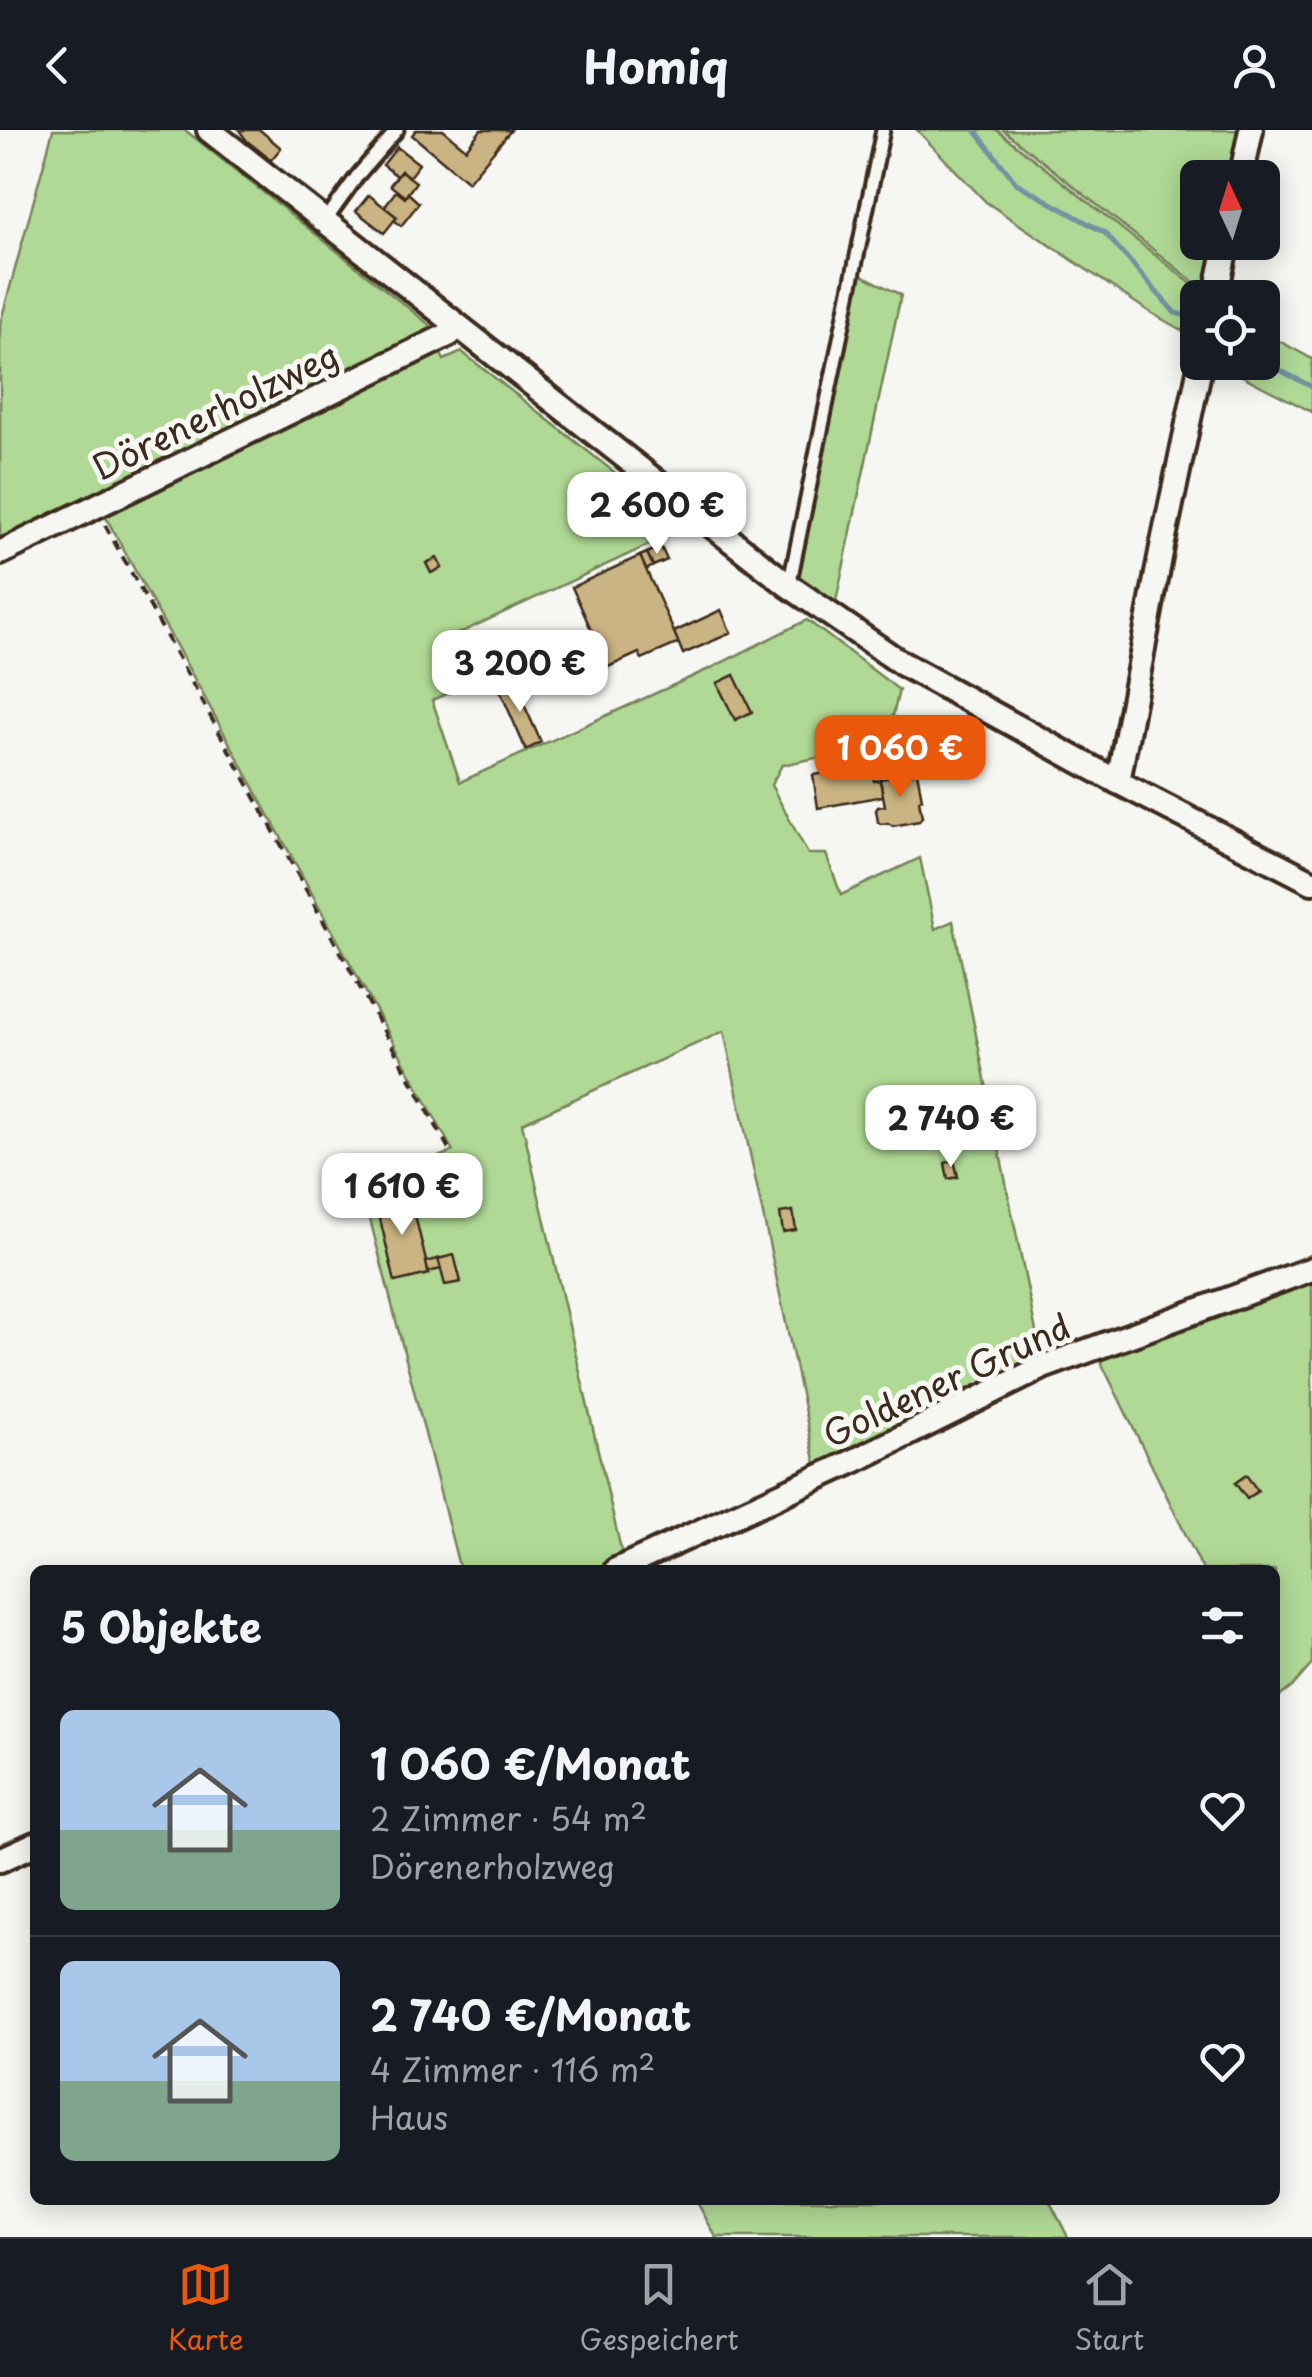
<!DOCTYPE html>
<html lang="de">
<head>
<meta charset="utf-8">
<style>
  body { margin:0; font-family:"Playpen Sans",sans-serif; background:#242831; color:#f1f3f6; height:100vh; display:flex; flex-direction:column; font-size:38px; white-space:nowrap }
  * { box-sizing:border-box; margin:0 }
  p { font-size:32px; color:#9ea1a6 }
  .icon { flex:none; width:55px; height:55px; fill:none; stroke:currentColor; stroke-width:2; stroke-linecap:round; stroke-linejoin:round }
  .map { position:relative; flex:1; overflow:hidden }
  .panel { position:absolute; left:30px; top:1435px; width:1250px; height:640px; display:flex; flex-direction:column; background:#171b24; border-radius:15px; box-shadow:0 5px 25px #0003 }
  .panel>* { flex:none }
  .needle { width:65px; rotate:356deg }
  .controls { position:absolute; left:1180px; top:30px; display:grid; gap:20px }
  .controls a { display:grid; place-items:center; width:100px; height:100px; border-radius:15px; background:#171b24; box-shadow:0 5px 25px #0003; font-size:50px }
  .price { position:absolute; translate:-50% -85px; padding:0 22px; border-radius:20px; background:#fff; color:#222; font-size:32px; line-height:65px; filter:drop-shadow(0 2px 5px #0008) }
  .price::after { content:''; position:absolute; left:50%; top:60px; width:30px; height:22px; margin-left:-15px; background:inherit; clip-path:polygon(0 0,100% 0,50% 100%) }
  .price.current { background:#ea580c; color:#fff }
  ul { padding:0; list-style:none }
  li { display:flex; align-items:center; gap:30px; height:250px; padding:0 30px }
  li+li { border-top:2px solid #363941 }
  li span { display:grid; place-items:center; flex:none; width:280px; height:200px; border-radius:15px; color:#555 }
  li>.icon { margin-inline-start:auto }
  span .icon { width:120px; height:120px; fill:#fffc; stroke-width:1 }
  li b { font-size:42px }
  h2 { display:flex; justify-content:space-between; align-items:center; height:120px; padding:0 30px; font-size:42px }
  header { display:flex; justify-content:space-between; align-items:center; height:130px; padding:0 30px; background:#171b24; font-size:45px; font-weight:700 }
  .menu { display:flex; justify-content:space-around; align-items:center; height:140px; border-top:2px solid #363941; background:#171b24; font-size:28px; color:#9ea1a6 }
  .menu a { display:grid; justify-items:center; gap:5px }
  .menu .current { color:#ea580c }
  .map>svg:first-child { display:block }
  .green { fill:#b0d995; stroke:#76825a; stroke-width:2.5 }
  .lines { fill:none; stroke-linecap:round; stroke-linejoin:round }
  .stream { stroke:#7392a2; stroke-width:5 }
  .building { fill:#cbb483; stroke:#3b2a1e; stroke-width:2.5 }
  .lane-casing { stroke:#3b2a1e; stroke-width:19 }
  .street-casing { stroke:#3b2a1e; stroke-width:30 }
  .path { stroke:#3b2a1e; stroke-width:4; stroke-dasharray:10 8; stroke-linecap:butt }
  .lane { stroke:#f6f6f2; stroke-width:11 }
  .street { stroke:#f6f6f2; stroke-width:22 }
  .labels { text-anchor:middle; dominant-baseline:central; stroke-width:10; stroke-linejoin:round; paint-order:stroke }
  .street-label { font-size:35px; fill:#3b2a1e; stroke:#f6f6f2 }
</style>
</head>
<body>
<header><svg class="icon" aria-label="back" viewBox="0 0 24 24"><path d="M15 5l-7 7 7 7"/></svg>Homiq<svg class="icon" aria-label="person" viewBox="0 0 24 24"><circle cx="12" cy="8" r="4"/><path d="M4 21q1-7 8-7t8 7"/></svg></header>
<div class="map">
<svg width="1312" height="2107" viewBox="0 0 1312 2107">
  <rect width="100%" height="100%" fill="#f6f6f2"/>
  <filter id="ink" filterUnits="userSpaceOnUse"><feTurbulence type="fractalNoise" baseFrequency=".01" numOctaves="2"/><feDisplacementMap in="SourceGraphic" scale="20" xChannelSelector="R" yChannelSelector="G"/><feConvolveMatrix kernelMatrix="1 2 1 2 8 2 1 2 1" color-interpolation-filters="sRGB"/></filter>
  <g filter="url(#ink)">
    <!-- green -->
    <g class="green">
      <polygon points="53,0 185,0 441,204 0,414 0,194"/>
      <polygon points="917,0 997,0 1207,166 1198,168 1197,209 1148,181 986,72"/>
      <polygon points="1003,0 1239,0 1228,47 1198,48 1198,112 1214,113 1204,160"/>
      <polygon points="858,143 901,165 834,481 790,451"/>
      <polygon points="1263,202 1312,229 1312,282 1217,233 1262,232"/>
      <polygon points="439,220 444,230 462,222 685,398 438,513 461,558 432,570 460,652 709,539 807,490 899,560 889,603 869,617 782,635 771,655 808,724 826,724 841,765 920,728 935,799 953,791 1042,1231 817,1339 724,901 522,993 623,1428 599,1440 460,1440 362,1058 453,1021 103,382"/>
      <polygon points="1312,1152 1312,1534 1292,1557 1275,1570 1275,1440 1203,1440 1100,1230"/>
      <polygon points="696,2070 1049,2070 1068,2107 716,2107"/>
    </g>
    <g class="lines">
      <!-- stream -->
      <g class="stream">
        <polyline points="975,0 1016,53 1105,103 1175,183 1198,189"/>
        <polyline points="1262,226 1272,236 1312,257"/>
      </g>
    </g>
    <!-- building -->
    <g class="building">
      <polygon points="239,0 260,0 281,18 271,30 247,11"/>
      <polygon points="416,0 443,0 466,19 481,0 511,0 468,52 412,5"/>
      <polygon points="397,17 419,34 409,47 401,41 397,46 383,35"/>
      <polygon points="401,41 416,52 405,67 390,55"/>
      <polygon points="396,61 405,68 408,63 419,73 401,96 394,90 397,87 384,77"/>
      <polygon points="369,65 397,87 384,103 356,81"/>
      <polygon points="661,417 667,430 653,436 647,423"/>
      <polygon points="647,423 653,436 646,440 640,426"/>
      <polygon points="640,426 679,513 642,529 639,523 608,537 572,457"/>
      <polygon points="437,428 442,438 431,443 426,433"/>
      <polygon points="721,480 731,503 683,524 674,502"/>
      <polygon points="530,502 539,522 513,534 504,514"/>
      <polygon points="734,545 752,582 735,590 717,553"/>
      <polygon points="513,550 541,612 526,620 498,556"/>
      <polygon points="871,635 874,651 880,650 883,666 818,678 813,645"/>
      <polygon points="917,642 922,669 919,670 922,687 919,691 893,696 888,693 881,694 878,692 876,680 878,677 885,676 880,649"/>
      <polygon points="954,1030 958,1047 948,1049 945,1033"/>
      <polygon points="410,1064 429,1144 395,1152 376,1072"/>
      <polygon points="793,1081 796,1100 783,1102 780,1083"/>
      <polygon points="454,1125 461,1152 445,1155 438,1129"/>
      <polygon points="438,1129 441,1139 428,1142 426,1132"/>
      <polygon points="1246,1345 1258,1361 1247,1369 1235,1353"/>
    </g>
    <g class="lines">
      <defs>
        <g id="lane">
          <polyline points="325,91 358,45 397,0"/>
          <polyline points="789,456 883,0"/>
        </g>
        <g id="street">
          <polyline points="209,0 789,456 901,533 1118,652 1312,752"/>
          <polyline points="1241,48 1251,0"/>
          <polyline points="1215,168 1227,112"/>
          <polyline points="0,423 450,204 457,196"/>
          <polyline points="1118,652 1162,417 1201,232"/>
          <polyline points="616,1440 854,1331 1043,1237 1312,1139"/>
          <polyline points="0,1730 35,1714"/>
        </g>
      </defs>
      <!-- lane casing -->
      <use href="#lane" class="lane-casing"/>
      <!-- street casing -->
      <use href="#street" class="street-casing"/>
      <!-- path -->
      <polyline class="path" points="105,395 449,1019"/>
      <!-- lane -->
      <use href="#lane" class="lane"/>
      <!-- street -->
      <use href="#street" class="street"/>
    </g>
  </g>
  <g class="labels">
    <!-- street labels -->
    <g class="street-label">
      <text transform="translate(215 280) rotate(-26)">Dörenerholzweg</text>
      <text transform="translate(946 1249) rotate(-25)">Goldener Grund</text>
    </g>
  </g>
</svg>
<div class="controls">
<a><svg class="needle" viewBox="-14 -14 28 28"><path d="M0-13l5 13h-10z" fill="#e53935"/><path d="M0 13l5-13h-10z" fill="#9ea1a6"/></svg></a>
<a><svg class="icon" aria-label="locate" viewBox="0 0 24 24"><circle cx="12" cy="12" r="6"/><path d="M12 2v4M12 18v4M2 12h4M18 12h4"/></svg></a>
</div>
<b class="price" style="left:657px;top:427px">2 600 €</b>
<b class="price" style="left:520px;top:585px">3 200 €</b>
<b class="price current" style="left:900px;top:670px">1 060 €</b>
<b class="price" style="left:951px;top:1040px">2 740 €</b>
<b class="price" style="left:402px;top:1108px">1 610 €</b>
<section class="panel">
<h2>5 Objekte<svg class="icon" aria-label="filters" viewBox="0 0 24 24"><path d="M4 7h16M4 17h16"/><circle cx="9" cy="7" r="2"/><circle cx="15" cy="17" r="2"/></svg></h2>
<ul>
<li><span style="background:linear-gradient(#a9c7e8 60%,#7fa58c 0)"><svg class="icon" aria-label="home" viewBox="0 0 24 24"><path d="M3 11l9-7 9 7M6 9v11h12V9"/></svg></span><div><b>1 060 €/Monat</b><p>2 Zimmer · 54 m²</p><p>Dörenerholzweg</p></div><svg class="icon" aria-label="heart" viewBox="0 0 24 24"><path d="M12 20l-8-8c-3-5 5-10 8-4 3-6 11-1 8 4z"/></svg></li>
<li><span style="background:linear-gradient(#a9c7e8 60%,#7fa58c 0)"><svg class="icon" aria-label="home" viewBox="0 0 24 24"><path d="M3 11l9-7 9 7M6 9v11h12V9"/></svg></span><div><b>2 740 €/Monat</b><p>4 Zimmer · 116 m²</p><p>Haus</p></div><svg class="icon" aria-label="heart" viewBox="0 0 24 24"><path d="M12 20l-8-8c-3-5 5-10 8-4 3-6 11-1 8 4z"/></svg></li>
</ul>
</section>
</div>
<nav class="menu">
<a class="current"><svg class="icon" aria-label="map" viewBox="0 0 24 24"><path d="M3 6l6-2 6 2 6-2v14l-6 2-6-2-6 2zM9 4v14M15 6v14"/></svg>Karte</a>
<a><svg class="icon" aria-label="saved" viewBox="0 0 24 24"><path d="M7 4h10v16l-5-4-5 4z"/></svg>Gespeichert</a>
<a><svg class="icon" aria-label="home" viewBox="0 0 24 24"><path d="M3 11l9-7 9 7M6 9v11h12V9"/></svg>Start</a>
</nav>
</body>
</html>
